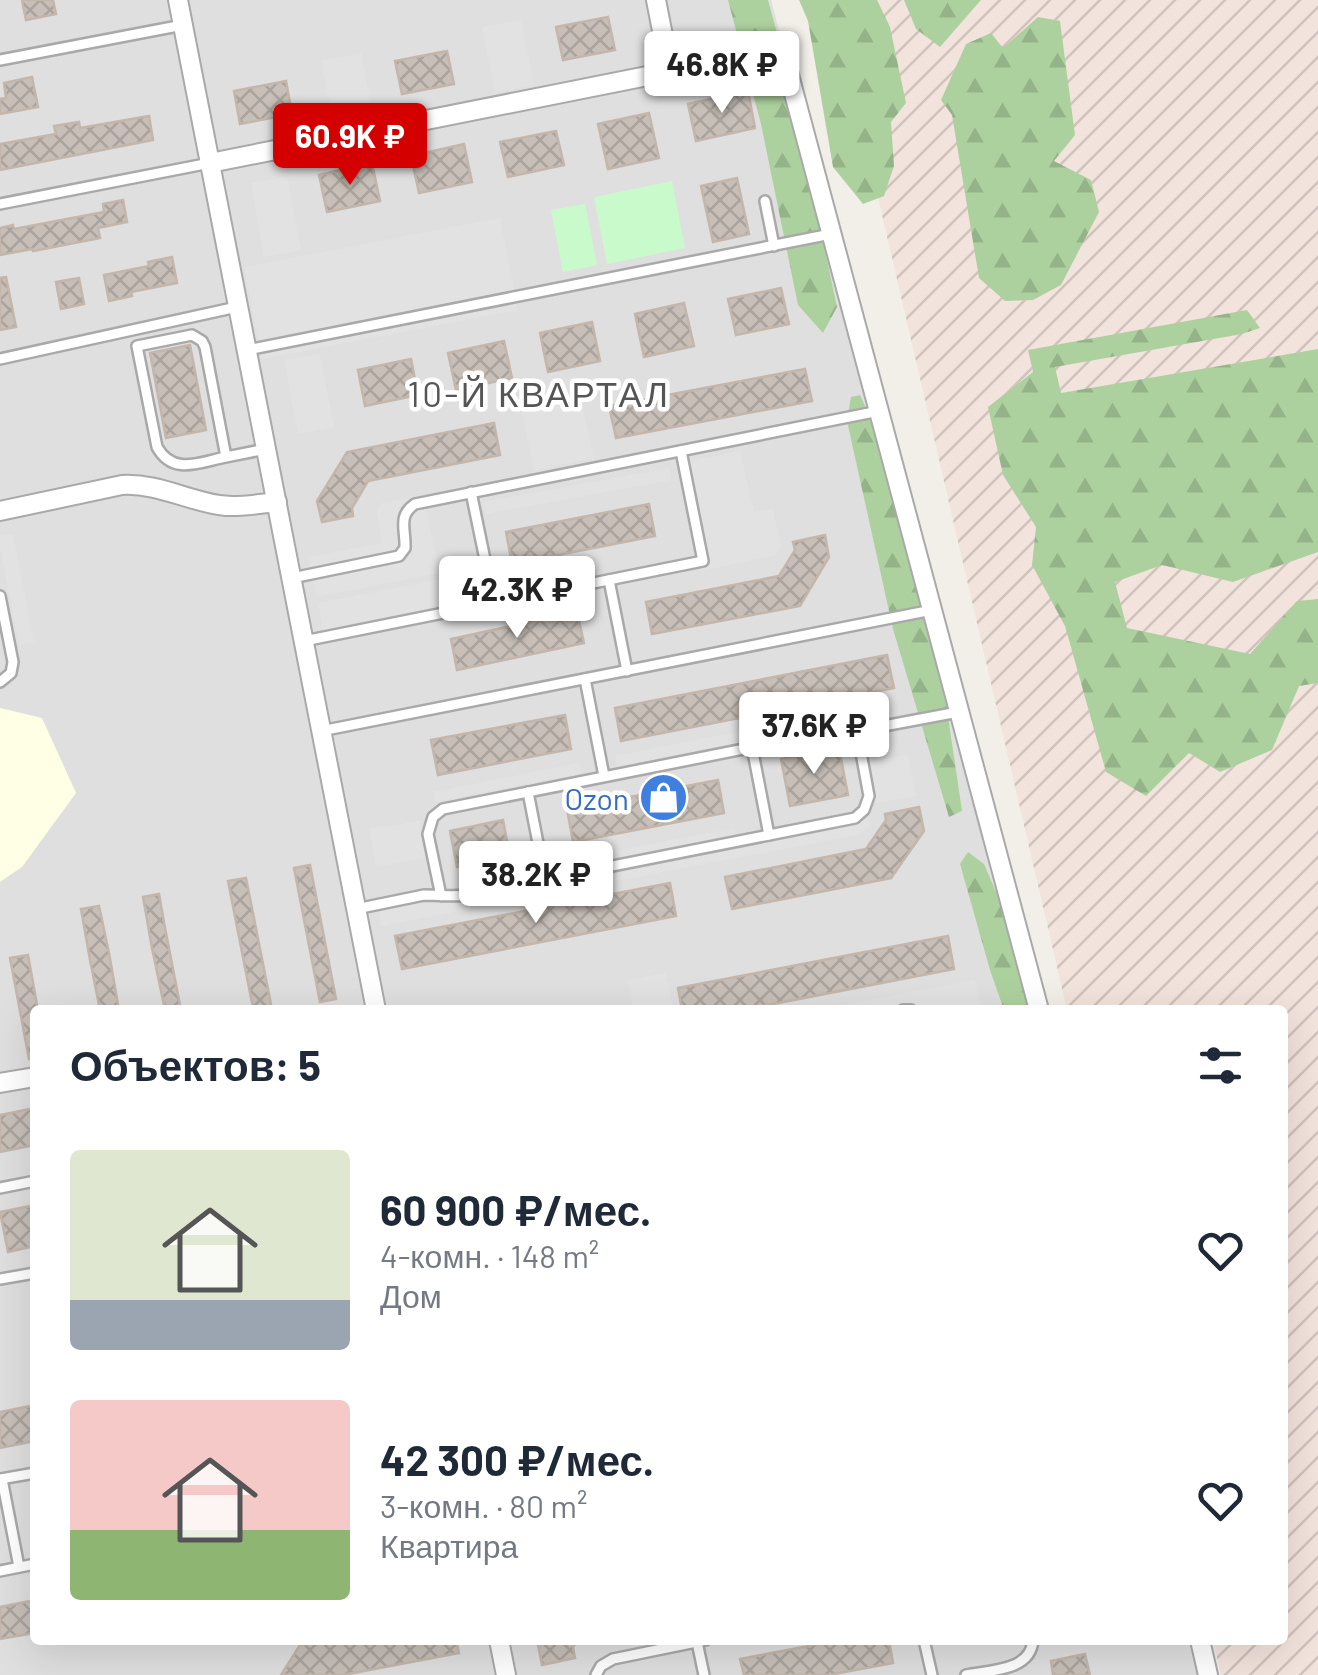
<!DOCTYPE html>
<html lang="ru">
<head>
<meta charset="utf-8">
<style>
  body { margin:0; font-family:Barlow,sans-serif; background:#f2f2f3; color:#1f2937; height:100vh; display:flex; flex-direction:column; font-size:38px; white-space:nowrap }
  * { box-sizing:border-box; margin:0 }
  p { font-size:32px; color:#747a83 }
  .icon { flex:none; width:55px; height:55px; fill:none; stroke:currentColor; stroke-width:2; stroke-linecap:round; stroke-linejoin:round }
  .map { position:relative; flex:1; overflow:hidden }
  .panel { position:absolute; left:30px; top:1005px; width:1258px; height:640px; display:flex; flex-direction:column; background:#fff; border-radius:10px; box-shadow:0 10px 40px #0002 }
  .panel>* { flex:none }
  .price { position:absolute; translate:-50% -85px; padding:0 22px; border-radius:10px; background:#fff; color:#222; font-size:32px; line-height:65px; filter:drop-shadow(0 2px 5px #0008) }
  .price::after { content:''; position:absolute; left:50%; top:60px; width:30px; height:22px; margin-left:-15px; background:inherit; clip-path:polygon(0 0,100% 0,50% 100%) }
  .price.on { background:#d40000; color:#fff }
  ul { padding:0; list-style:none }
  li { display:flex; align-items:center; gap:30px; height:250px; padding:0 40px }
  li span { display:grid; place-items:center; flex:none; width:280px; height:200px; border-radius:10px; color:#555 }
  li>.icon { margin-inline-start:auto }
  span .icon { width:120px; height:120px; fill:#fffc; stroke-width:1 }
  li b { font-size:42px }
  h2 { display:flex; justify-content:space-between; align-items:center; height:120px; padding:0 40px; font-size:42px }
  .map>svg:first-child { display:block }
  .residential { fill:#e0dfdf }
  .education { fill:#ffffe5 }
  .military { fill:url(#military-furrows) }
  .forest { fill:url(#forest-firs) }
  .park { fill:#c8facc }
  .parking { fill:#e2e2e2 }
  .building { fill:url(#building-cross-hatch); stroke:#c4b6ab; stroke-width:2.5 }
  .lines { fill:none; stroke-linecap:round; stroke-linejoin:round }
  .lane-casing { stroke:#a9a9a9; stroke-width:14 }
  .street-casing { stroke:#a9a9a9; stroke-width:22 }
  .lane { stroke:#fff; stroke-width:9 }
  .street { stroke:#fff; stroke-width:18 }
  .labels { text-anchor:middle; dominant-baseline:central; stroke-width:9; stroke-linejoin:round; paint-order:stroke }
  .shop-label { font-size:30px; fill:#366cbe; stroke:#fff; text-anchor:end }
  .quarter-label { font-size:35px; letter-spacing:2.5px; fill:#555; stroke:#fff }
</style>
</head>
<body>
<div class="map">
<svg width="1318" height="1675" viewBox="0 0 1318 1675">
  <defs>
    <pattern id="military-furrows" width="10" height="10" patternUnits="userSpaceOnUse" patternTransform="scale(2.5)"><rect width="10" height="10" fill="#f3e3dd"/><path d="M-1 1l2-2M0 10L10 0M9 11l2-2" fill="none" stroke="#d0c2bd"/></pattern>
    <pattern id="forest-firs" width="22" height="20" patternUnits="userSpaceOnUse" patternTransform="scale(2.5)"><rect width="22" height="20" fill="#add19e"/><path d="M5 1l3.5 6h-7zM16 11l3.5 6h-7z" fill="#95b388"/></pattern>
    <pattern id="building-cross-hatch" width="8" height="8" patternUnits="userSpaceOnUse" patternTransform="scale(2.5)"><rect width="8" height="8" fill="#c7bfb8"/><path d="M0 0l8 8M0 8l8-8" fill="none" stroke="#aba49e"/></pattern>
  </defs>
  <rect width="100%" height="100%" fill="#f2efe9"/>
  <!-- residential -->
  <polygon class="residential" points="0,0 771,0 1045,1010 35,1010 35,1640 1206,1640 1214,1675 0,1675"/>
  <!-- education -->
  <polygon class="education" points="0,708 42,718 76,793 22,867 0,882"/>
  <!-- military -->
  <polygon class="military" points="832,0 1318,0 1318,1675 1221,1675 1213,1640 1282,1640 1282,1010 1067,1010"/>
  <!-- forest -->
  <g class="forest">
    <polygon points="728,0 768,0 788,73 837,307 823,333 798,305 761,124"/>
    <polygon points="799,0 877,0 890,27 906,103 891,122 894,166 884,196 863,204 833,167 808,21"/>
    <polygon points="904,0 981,0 940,47 916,29"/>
    <polygon points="1038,17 1060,21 1075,135 1054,161 1091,180 1099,212 1061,285 1033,300 1005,301 979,278 952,115 941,100 966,44 991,33 1003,48"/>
    <polygon points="1247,310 1260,328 1242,334 1055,367 1061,393 1318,349 1318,552 1233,582 1162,565 1115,582 1127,628 1250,654 1297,601 1318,599 1318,683 1299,686 1272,750 1220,772 1189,753 1146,796 1106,772 1065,626 1032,565 1036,527 1003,475 988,407 1033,372 1028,350"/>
    <polygon points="860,395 882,443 944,689 962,811 949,817 893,629 847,421 851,397"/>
    <polygon points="968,852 984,864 1009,922 1030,1002 1028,1010 1004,1010 990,970 960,864"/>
  </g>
  <!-- park -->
  <g class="park">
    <polygon points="672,181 685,248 607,264 594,197"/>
    <polygon points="585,204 597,265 563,272 551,210"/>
  </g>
  <!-- parking -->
  <g class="parking">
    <polygon points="521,20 534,85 495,92 482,27"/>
    <polygon points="361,53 374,119 335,127 321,61"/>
    <polygon points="287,177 301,250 264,257 251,183"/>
    <polygon points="500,218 518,310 262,359 244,267"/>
    <polygon points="320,354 334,427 298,434 284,360"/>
    <polygon points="581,399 594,458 534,471 522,411"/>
    <polygon points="740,451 754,512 773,509 781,546 776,555 701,571 678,464"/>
    <polygon points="669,468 671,480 486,514 484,502"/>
    <polygon points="424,495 439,573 316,597 308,557 382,543 377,512 378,507 382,503"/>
    <polygon points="13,534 34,642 19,645 0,547 0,536"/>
    <polygon points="440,579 448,619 325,643 318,603"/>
    <polygon points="880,704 883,716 617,769 615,756"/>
    <polygon points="908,755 916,796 876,803 869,762"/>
    <polygon points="579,763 581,773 435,802 433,792"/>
    <polygon points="862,813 871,825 857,835 381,926 379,910 573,874 570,859 735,828 737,841"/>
    <polygon points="419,821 426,858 376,867 369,829"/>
    <polygon points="666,973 673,1010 634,1010 628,980"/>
    <polygon points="975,980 981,1010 921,1010 920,1005 893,1010 815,1010"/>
  </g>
  <!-- building -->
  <g class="building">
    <polygon points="22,0 53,0 56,14 26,20"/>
    <polygon points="608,17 615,50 563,60 556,27"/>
    <polygon points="447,51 454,84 402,94 395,61"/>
    <polygon points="32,77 38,107 0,114 0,99 6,98 4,83"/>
    <polygon points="286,81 292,114 240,124 234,91"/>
    <polygon points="748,91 755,128 696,141 688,104"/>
    <polygon points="649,113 659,158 608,169 598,124"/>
    <polygon points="149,116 153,140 0,170 0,144 56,134 54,126 79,122 80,128"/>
    <polygon points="556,131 564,165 508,177 500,142"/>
    <polygon points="464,144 472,182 419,193 411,156"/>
    <polygon points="372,163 380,201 327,212 319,175"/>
    <polygon points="737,178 749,234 713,242 701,186"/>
    <polygon points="123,200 127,222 98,228 100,238 33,251 32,249 0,255 0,228 13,225 14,229 104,212 103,204"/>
    <polygon points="172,257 177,283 131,292 132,296 109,301 104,275 149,266 148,262"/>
    <polygon points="6,277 16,327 0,330 0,278"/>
    <polygon points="79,278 84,304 61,309 56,282"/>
    <polygon points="781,288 789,324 736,335 728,299"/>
    <polygon points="684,303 694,346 644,357 635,314"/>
    <polygon points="592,322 600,361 548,372 540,333"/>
    <polygon points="504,341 512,378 456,390 448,353"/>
    <polygon points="190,345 206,430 166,438 150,353"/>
    <polygon points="411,359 418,395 365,406 358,370"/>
    <polygon points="805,369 812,401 616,438 609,406"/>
    <polygon points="494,423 500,455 368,481 352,508 353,516 322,522 317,501 347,452"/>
    <polygon points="649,504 655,536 512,564 506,532"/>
    <polygon points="825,535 829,557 800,606 652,634 646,602 779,576 795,550 793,542"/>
    <polygon points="577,612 584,643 457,670 451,639"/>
    <polygon points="887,655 894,688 621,741 615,708"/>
    <polygon points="565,715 571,749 438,775 431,740"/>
    <polygon points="839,748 848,795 790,806 781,759"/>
    <polygon points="718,780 724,813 573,842 567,809"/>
    <polygon points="919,807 924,831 891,878 732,909 725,877 866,849 886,820 885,814"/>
    <polygon points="503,820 510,857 457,867 450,831"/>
    <polygon points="310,865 336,999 320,1002 294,868"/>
    <polygon points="246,878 269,994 272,1010 254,1010 251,998 228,881"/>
    <polygon points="670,883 676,916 402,969 395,936"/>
    <polygon points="159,894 165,928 181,1010 165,1010 152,948 143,897"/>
    <polygon points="99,906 109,953 119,1010 100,1010 90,960 81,909"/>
    <polygon points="948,936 954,969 742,1010 682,1010 678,988"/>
    <polygon points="28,955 38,1010 35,1010 35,1058 29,1059 10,958"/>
    <polygon points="35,1108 35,1145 0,1152 0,1115"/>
    <polygon points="35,1205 35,1246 8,1252 0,1212"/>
    <polygon points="35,1405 35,1441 0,1448 0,1412"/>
    <polygon points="35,1600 35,1633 0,1639 0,1607"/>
    <polygon points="327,1640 456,1640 459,1653 343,1675 281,1675 300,1645"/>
    <polygon points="537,1640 578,1640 573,1647 575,1658 542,1665"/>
    <polygon points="840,1640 889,1640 893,1663 829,1675 744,1675 740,1659"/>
    <polygon points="1085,1654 1090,1675 1053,1675 1051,1661"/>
  </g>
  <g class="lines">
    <defs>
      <g id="lane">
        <polyline points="0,60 183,25"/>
        <polyline points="765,201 774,246"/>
        <polyline points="0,204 210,163"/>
        <polyline points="247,350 831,234"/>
        <polyline points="0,359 237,307"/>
        <path d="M226,457C200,462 173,476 157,447L137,346L192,335L202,341L205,347L226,457L266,449"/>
        <polyline points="471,492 494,603"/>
        <path d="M292,578L399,556L405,548C406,530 397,516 415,504L879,411"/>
        <polyline points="609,580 627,671"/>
        <polyline points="0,596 13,662 11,673 0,682"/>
        <polyline points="304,641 703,561 681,451"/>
        <polyline points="585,679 604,776"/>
        <polyline points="321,731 932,610"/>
        <polyline points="857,731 958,712"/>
        <polyline points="752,747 769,835"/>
        <polyline points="528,792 545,879"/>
        <path d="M356,909L424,895C438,895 452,897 466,895L855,818L864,810L869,796L857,731H834L443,809L433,817L428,834L441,896"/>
        <polyline points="903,1010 911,1010"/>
        <polyline points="0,1188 35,1181"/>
        <polyline points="0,1279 35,1273"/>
        <polyline points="0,1479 35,1473"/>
        <polyline points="2,1479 19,1567"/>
        <polyline points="0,1571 35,1564"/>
        <polyline points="924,1640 932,1675"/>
        <polyline points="697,1642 704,1675"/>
        <polyline points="596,1675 601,1666 613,1659 706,1640"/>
        <path d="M966,1675C991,1670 1031,1671 1033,1640"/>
      </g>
      <g id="street">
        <polyline points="178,0 376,1010"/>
        <polyline points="656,0 670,71"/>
        <polyline points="210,163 768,52 778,57 788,71 1039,1010"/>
        <path d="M0,511L122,485C157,483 186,500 219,505C237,508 258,504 277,502"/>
        <polyline points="0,1083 35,1077"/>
        <polyline points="499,1640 506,1675"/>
        <polyline points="1200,1640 1208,1675"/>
      </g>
    </defs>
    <!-- lane casing -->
    <use href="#lane" class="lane-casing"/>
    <!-- street casing -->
    <use href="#street" class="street-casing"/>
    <!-- lane -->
    <use href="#lane" class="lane"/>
    <!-- street -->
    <use href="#street" class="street"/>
  </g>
  <!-- icons -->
  <defs>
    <symbol id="shop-disc" viewBox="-11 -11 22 22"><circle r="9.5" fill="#3f7fe0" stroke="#fff"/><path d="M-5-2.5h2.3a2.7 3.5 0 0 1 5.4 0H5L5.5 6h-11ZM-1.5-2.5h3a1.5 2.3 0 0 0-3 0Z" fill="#fff"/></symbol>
  </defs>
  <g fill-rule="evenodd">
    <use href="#shop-disc" x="636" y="770" width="55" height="55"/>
  </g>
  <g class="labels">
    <!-- shop labels -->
    <g class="shop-label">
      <text x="629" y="798">Ozon</text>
    </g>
    <!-- quarter labels -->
    <g class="quarter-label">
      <text x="539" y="393">10-Й КВАРТАЛ</text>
    </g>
  </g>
</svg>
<b class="price" style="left:722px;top:116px">46.8K ₽</b>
<b class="price on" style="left:350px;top:188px">60.9K ₽</b>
<b class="price" style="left:517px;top:641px">42.3K ₽</b>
<b class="price" style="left:814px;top:777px">37.6K ₽</b>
<b class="price" style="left:536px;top:926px">38.2K ₽</b>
<section class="panel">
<h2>Объектов: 5<svg class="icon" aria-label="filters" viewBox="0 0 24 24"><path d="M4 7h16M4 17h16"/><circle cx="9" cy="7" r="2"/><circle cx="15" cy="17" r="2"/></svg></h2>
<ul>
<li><span style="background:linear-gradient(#dfe7d0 75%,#9aa5b1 0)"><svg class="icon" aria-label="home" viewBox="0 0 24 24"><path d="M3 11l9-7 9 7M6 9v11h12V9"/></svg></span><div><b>60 900 ₽/мес.</b><p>4-комн. · 148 m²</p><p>Дом</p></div><svg class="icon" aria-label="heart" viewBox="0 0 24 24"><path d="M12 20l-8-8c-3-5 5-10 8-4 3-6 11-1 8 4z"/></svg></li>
<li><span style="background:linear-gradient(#f6c9c9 65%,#8fb573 0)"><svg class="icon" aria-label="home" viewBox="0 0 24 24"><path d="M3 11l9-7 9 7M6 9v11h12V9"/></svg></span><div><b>42 300 ₽/мес.</b><p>3-комн. · 80 m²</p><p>Квартира</p></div><svg class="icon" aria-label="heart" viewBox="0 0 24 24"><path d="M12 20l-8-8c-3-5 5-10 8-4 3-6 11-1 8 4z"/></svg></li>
</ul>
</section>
</div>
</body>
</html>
